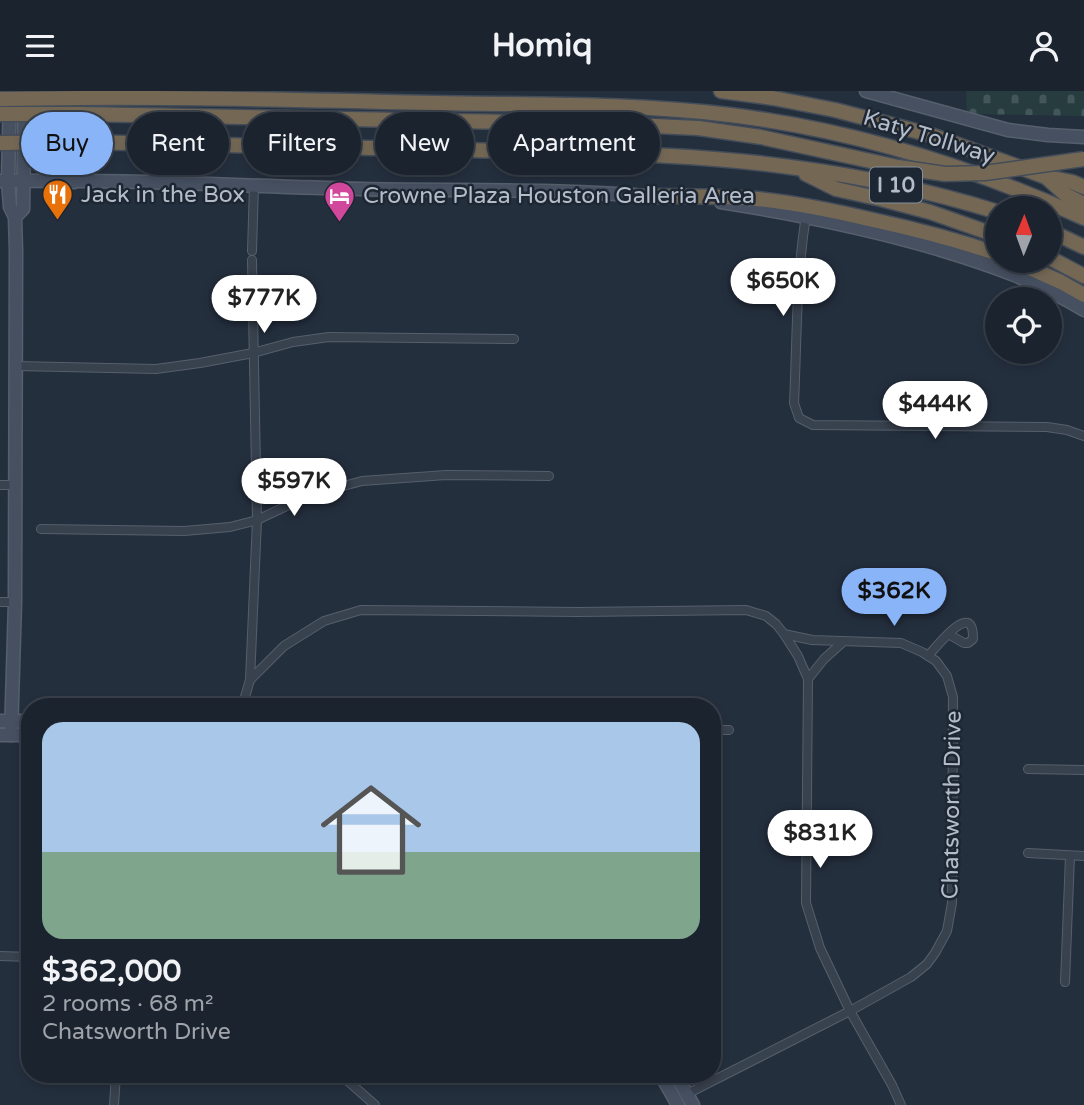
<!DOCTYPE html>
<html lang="en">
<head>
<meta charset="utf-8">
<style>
  body { margin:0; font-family:"Varela Round",sans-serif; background:#282f3a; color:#f1f3f6; height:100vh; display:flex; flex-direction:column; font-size:26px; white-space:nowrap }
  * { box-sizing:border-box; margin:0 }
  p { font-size:23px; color:#a0a4aa }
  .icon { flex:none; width:38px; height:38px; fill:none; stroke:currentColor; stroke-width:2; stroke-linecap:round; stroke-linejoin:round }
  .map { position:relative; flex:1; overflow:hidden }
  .sheet { position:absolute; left:21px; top:607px; width:700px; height:385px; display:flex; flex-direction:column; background:#1b232e; border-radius:28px; box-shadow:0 4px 10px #0003,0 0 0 2px #39404a }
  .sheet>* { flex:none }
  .guide { position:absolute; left:21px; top:21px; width:700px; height:63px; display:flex; gap:14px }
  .needle { width:46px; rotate:1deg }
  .fabs { position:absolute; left:985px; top:105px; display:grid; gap:14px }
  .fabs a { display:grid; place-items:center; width:77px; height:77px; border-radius:50%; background:#1b232e; box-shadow:0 4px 10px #0003,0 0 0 2px #39404a; font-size:35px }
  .price { position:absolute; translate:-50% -60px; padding:0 16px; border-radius:24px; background:#fff; color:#222; font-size:23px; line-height:46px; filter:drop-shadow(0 2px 4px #0008) }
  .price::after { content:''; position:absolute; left:50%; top:42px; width:21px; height:16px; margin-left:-10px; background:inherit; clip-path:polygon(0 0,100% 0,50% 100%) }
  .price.active { background:#8ab4f8; color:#111 }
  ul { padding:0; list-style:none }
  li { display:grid; align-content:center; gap:14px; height:371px; padding:0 21px }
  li+li { border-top:2px solid #39404a }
  li span { display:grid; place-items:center; height:217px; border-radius:21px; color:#555 }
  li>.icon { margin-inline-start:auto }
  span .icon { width:126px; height:126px; fill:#fffc; stroke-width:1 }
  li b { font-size:30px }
  .tag { padding:0 24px; border-radius:32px; background:#1b232e; box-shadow:0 4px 10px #0003,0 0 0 2px #39404a; font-size:24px; line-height:63px }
  .tag.active { background:#8ab4f8; color:#111 }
  header { display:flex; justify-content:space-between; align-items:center; height:91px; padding:0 21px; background:#1b232e; font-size:32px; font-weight:700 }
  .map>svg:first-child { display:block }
  .cemetery { fill:url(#cemetery-stones) }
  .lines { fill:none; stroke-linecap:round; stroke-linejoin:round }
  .street-casing { stroke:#565f6c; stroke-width:10 }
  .secondary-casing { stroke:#565f6c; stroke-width:15 }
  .highway-casing { stroke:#434c59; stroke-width:17 }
  .street { stroke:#38414e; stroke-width:8 }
  .secondary { stroke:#465061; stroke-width:12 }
  .highway { stroke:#746855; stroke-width:14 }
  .highway-bridge-casing { stroke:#434c59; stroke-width:17; stroke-linecap:butt }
  .highway-bridge { stroke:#746855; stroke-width:14 }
  .labels { text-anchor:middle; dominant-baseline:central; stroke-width:5; stroke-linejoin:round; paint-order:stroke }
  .shield { fill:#1d2633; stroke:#878f9c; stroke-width:2 }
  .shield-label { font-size:21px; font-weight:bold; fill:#b4bcc9 }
  .street-label { font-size:23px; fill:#b4bcc9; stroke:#1d2633 }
  .poi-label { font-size:23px; fill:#b4bcc9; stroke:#1d2633; text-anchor:start }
</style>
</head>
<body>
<header><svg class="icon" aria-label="menu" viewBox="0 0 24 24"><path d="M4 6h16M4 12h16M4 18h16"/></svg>Homiq<svg class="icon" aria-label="person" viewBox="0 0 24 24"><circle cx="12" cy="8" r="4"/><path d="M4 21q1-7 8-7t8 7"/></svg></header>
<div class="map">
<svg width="1084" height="1014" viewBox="0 0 1084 1014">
  <defs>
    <pattern id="cemetery-stones" width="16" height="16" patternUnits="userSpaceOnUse" patternTransform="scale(1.75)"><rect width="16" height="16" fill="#263c3f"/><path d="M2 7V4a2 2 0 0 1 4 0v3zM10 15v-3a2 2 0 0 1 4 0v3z" fill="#435659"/></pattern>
  </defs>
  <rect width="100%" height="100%" fill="#242f3e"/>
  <!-- cemetery -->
  <polygon class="cemetery" points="966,0 1084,0 1084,25 967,23"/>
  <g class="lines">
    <defs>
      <g id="street">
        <path d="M806,125C796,186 797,250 794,312L799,327L813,334L1047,336L1067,339L1084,345"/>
        <polyline points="252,160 254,94"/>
        <polyline points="16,275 156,278 200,272 253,262 293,251 329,246 514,248"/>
        <polyline points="0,394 15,394"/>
        <polyline points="41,438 184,440 230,436 257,429 310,404 362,390 446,384 549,385"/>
        <polyline points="0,511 15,511"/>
        <polyline points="784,543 798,565 808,588 806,812 820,857 850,920 892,994 901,1014"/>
        <path d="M928,565C937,555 974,507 973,548L968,552H964L948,543"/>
        <polyline points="808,588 824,568 844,550"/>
        <polyline points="250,589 284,555 324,530 361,519 578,521 746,519 766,525 776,533 784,543 812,549 901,552 922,561 936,570 947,585 953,606 952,812 947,840 935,862 927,873 911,886 850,920 685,1004"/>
        <polyline points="242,616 250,589 257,429 252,169"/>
        <polyline points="712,639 729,639"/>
        <polyline points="1028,678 1084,679"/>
        <polyline points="1028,762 1084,765"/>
        <polyline points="0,865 30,866"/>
        <polyline points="1065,891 1070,765"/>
        <polyline points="341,984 375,1014"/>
        <polyline points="114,1014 116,984"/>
      </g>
      <g id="secondary">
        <polyline points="10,0 8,90 10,116 15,126 16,160 15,511 11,644"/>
        <polyline points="49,0 50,62 55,73 62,84 74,91"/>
        <polyline points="866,0 1008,39 1048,44 1084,46"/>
        <path d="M0,90C120,88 240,95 361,98C459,100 559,97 657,106"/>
        <path d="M721,111C796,123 868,137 941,159C991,174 1039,191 1084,219"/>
        <polyline points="15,126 23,118 25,0"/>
        <polyline points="0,630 30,630"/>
        <polyline points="0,644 30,644"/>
        <polyline points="661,984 678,1014"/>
        <polyline points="676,984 693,1014"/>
      </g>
      <g id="highway">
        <polyline points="721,0 773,7 835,19 931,44 1046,86 1066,104 1084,113"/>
        <path d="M80,7C198,6 316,9 434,12C533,14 632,12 730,24C853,39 972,76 1084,127"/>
        <polyline points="79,23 610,33"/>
        <path d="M80,51C209,53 338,56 467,59C575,62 683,61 790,76C860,85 930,100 998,121"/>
        <polyline points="806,83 836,98 881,108 930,121 998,145"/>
        <polyline points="1047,86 1072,91 1084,96"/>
        <path d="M650,105C686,105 721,105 757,108C796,112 835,120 873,129C915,138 957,149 998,163"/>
        <polyline points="1050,140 1084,156"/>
        <polyline points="1050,167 1084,185"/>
        <polyline points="1014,170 1061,191 1084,204"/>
      </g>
    </defs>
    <!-- street casing -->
    <use href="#street" class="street-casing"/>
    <!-- secondary casing -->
    <use href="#secondary" class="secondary-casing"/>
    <!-- highway casing -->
    <use href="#highway" class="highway-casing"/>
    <!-- street -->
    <use href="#street" class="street"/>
    <!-- secondary -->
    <use href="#secondary" class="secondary"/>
    <!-- highway -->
    <use href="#highway" class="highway"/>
    <defs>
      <g id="highway-bridge">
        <polyline points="0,8 80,7"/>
        <polyline points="0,23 79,23"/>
        <polyline points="610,33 698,37 761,46 898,76 945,83 985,82 1084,68"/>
        <polyline points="0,52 80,51"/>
      </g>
    </defs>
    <!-- highway-bridge casing -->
    <use href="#highway-bridge" class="highway-bridge-casing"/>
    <!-- highway-bridge -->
    <use href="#highway-bridge" class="highway-bridge"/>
  </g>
  <!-- icons -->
  <defs>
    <symbol id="restaurant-pin" viewBox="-11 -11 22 30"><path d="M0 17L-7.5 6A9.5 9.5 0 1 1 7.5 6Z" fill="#e8710a" stroke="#1d2633"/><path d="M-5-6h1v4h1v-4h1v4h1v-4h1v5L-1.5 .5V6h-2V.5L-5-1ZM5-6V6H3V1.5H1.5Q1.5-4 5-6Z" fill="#fff"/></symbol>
    <symbol id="hotel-pin" viewBox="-11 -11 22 30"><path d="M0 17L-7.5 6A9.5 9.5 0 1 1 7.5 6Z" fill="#d1479c" stroke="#1d2633"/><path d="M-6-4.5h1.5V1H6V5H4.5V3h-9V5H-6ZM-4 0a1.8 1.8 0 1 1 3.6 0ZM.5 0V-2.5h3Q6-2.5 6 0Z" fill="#fff"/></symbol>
  </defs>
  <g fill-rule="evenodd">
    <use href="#restaurant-pin" x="40" y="86" width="35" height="47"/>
    <use href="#hotel-pin" x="322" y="88" width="35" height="47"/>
  </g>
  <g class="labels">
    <!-- shield labels -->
    <rect class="shield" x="870" y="76.5" width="52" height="35" rx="5"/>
    <g class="shield-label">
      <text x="896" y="94">I 10</text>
    </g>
    <!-- street labels -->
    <g class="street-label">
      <text transform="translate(929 46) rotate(17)">Katy Tollway</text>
      <text transform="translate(952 714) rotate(-89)">Chatsworth Drive</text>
    </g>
    <!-- poi labels -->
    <g class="poi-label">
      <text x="81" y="104">Jack in the Box</text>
      <text x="363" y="105">Crowne Plaza Houston Galleria Area</text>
    </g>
  </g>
</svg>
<div class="fabs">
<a><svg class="needle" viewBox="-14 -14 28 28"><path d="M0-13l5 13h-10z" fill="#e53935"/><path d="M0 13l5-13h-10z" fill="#a0a4aa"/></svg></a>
<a><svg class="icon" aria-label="locate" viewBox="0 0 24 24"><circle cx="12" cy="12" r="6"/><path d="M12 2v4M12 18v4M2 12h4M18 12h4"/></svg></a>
</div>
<b class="price" style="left:783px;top:227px">$650K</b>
<b class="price" style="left:264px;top:244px">$777K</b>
<b class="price" style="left:935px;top:350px">$444K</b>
<b class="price" style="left:294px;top:427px">$597K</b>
<b class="price active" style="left:894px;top:537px">$362K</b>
<b class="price" style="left:820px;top:779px">$831K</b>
<div class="guide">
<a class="tag active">Buy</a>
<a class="tag">Rent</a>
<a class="tag">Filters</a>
<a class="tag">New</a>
<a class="tag">Apartment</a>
</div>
<section class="sheet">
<ul>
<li><span style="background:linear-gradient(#a9c7e8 60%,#7fa58c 0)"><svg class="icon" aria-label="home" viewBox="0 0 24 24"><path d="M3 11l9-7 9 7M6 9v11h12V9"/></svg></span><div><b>$362,000</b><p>2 rooms · 68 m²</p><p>Chatsworth Drive</p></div></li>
</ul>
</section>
</div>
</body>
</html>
